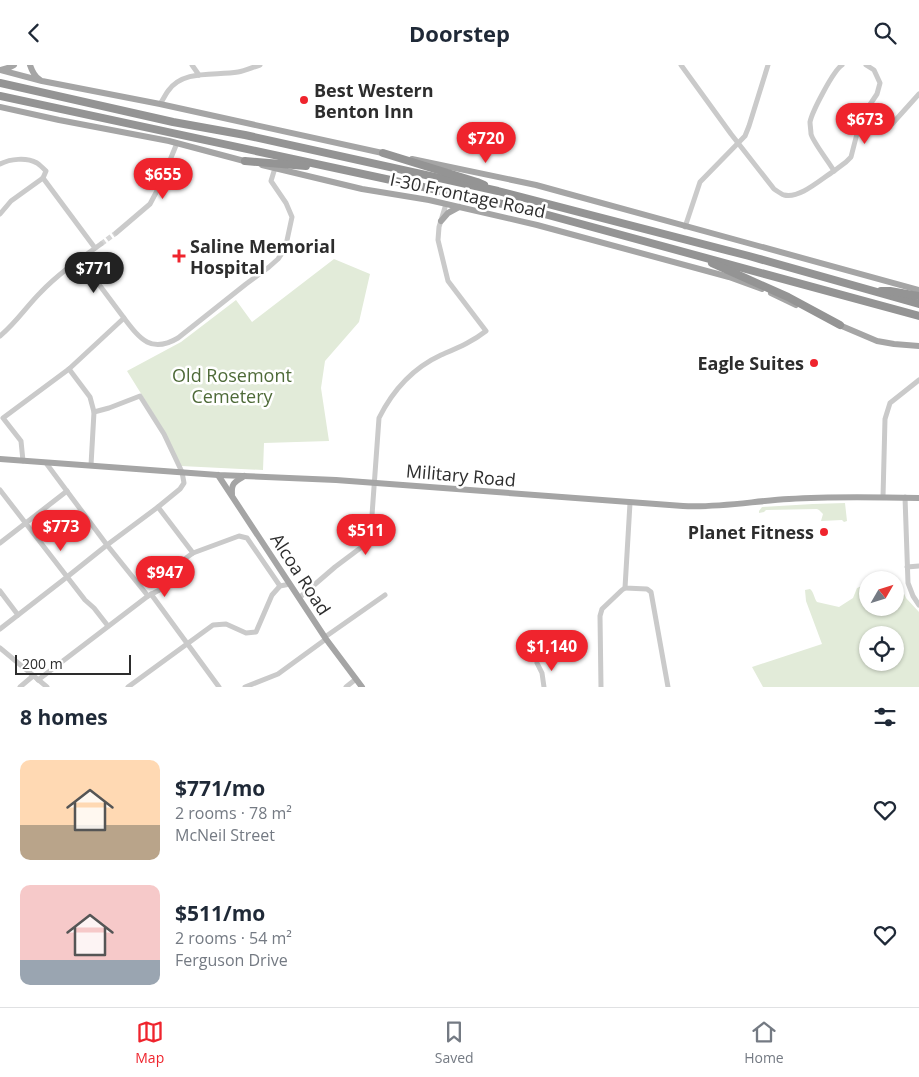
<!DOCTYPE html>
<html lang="en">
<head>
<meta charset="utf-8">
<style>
  body { margin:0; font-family:"Open Sans",sans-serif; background:#f6f6f7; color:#1f2937; height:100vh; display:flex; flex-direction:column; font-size:19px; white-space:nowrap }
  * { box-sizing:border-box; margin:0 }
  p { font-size:16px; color:#747a83 }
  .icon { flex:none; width:28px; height:28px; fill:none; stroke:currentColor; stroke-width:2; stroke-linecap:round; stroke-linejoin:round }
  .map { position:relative; height:622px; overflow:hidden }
  .side { display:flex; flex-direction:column; background:#fff; flex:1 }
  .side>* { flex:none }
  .needle { width:32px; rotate:51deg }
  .controls { position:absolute; left:859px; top:506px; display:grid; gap:10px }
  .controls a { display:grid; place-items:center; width:45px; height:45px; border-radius:50%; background:#fff; box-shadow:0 1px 4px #0004; font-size:25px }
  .scale { position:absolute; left:15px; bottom:12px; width:116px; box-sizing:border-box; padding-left:5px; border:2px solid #2d2d2d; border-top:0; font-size:14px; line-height:18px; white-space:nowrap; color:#2d2d2d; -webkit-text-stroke:4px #fff; paint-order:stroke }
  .price { position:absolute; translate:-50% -42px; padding:0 11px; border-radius:18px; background:#ef242d; color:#fff; font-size:16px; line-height:32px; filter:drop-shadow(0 1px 2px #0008) }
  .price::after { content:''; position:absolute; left:50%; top:30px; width:15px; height:11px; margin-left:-8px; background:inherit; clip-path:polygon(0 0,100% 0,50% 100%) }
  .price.current { background:#222; color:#fff }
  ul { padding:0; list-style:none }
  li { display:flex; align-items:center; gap:15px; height:125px; padding:0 20px }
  li span { display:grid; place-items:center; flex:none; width:140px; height:100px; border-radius:10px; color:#555 }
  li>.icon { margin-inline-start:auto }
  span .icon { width:60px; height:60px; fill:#fffc; stroke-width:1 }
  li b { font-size:21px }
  h2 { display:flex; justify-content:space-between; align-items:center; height:60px; padding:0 20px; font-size:21px }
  header { display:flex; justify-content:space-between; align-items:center; height:65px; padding:0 20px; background:#fff; font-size:22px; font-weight:700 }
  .menu { display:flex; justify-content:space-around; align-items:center; height:70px; border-top:1px solid #e0e1e3; background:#fff; font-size:14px; color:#747a83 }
  .menu a { display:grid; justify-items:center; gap:2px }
  .menu .current { color:#ef242d }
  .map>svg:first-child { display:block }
  .green { fill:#e2ebd9; fill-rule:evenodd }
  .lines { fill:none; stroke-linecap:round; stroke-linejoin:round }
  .minor-tunnel { stroke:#d5d5d5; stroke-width:5; stroke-dasharray:5 2.5; stroke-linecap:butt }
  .minor { stroke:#cacaca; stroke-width:5 }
  .major { stroke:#a5a5a5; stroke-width:6 }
  .highway { stroke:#949494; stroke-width:8 }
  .poi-dot { fill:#ef242d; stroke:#fff; stroke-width:2 }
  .labels { text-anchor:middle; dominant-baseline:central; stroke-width:5; stroke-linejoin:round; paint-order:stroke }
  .poi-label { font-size:18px; font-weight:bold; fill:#2d2d2d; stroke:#fff; text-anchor:start }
  .street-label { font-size:18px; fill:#2d2d2d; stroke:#fff }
  .park-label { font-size:18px; fill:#4e6a38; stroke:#fff }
</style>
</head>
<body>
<header><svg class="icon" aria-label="back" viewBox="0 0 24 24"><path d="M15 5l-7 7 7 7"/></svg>Doorstep<svg class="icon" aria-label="search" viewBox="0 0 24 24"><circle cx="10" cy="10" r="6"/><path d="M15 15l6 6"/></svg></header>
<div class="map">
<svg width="919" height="622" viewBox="0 0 919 622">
  <rect width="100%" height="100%" fill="#fff"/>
  <!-- green -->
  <g class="green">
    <polygon points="334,194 370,209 359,257 325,296 321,323 329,376 264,378 263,405 181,401 163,364 127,306 181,277 236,235 252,257"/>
    <polygon points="845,438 847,456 844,457 842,455 821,456 823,449 819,445 817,444 766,445 764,447 759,448 759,446 762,442 813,439"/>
    <path d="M867,519L868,542H895V522H901L906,533L919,547V622H763L752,602L822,579L806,536L805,525L810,524C814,527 814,533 817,537L839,542L853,533L857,523ZM868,570H895V598H868Z"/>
  </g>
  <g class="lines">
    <!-- minor-tunnel -->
    <polyline class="minor-tunnel" points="101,179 116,168"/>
    <!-- minor -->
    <g class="minor">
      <polyline points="192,0 199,10"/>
      <path d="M681,0L731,69L774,124C777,126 781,129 784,130C800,134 821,114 834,106"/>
      <path d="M842,0C833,6 812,47 810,57C810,60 811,66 811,69C813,77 829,97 834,106L846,97L851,92L861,53L877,29L880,18L874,5L866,0"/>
      <path d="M160,39C163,35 165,30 168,26C183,4 215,11 238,7C245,6 253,2 260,0"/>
      <polyline points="892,59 919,29"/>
      <path d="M0,99C10,94 26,92 37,98C40,100 43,103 46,106L43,113"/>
      <polyline points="43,113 95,183"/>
      <polyline points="0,149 11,136 43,113"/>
      <polyline points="685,162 700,117 745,71 749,61 768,0"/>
      <polyline points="116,168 150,139 159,122 177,78"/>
      <polyline points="80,194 124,253"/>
      <path d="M0,271C16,258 26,242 40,228C58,209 80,194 101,179"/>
      <polyline points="69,304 90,332 94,347 91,400"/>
      <path d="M23,396L21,376L3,353L69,304L124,253C140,274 151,289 178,273L246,219L269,202L278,194L282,188L286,180L292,152L286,138L271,116L275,103"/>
      <polyline points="46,398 107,480 148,531"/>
      <polyline points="0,425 85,535 94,543 108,561"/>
      <polyline points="883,432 885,354 890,338 919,315"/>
      <polyline points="905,432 908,518 913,531 919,540"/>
      <polyline points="630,438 625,523 647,524 651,527 668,622"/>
      <polyline points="158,442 193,488"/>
      <polyline points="0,478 67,426"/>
      <polyline points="907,502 919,501"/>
      <polyline points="0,526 18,550"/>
      <polyline points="151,529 219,622"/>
      <path d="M299,533L335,502L367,478L371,464L379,353C393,325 413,303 441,290C457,283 472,277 486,266L448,216L438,175L439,162L446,139"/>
      <polyline points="0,564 67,512 107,480 158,442 180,424 184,418 182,407 164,369 140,331 109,343 94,347"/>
      <polyline points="325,572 385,530"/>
      <polyline points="0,583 47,622"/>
      <polyline points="537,598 542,608 544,622"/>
      <polyline points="38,615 148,531 165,522 172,515 176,504 186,493 193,488 239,471 247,473 280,521"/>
      <polyline points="20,622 33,611"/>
      <polyline points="128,622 213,560 226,559 246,568 256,567 272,530 280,521 290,519"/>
      <polyline points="245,622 278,609 326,574"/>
      <polyline points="346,622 356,614"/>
      <polyline points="601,622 600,551 602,544 622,525 625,523"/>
    </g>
    <!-- major -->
    <g class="major">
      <path d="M30,0C32,6 34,11 39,14"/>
      <polyline points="0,5 42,16 160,39 387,89"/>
      <polyline points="1,5 8,3 14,0"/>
      <polyline points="0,42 59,55 169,76 248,97"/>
      <polyline points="412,94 536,120 919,225"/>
      <polyline points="262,100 362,124 429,135 537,160 729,212 762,224"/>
      <polyline points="441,156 448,148 459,142"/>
      <polyline points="771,228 796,240"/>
      <polyline points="837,259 877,276 894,279 919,281"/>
      <path d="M0,394L218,410L336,415L683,441C719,443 754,436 789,434C833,431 876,432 919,433"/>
      <polyline points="218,410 326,574 362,622"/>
      <path d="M232,429C231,417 236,417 244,411"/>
    </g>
    <!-- highway -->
    <g class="highway">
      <polyline points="0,18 173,57 245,70 498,126 749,191 919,239"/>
      <polyline points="0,31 526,144 919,251"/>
      <polyline points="383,88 477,117 484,120"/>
      <polyline points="245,96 306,101"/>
      <polyline points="712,198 788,232 840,260"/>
      <polyline points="881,226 890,226 919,231"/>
    </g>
  </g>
  <!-- markers -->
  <g class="poi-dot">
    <circle cx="304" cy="35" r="5"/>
    <path d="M176.5 183.5h5v5h5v5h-5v5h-5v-5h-5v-5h5z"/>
    <circle cx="814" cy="298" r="5"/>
    <circle cx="824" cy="467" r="5"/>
  </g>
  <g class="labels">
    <!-- poi labels -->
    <g class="poi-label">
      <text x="314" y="25">Best Western<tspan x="314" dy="21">Benton Inn</tspan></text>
      <text x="190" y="181">Saline Memorial<tspan x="190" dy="21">Hospital</tspan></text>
      <text x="804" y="298" text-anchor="end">Eagle Suites</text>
      <text x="814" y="467" text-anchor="end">Planet Fitness</text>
    </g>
    <!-- street labels -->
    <g class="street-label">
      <text transform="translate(468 130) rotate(12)">I-30 Frontage Road</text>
      <text transform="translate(461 410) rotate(5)">Military Road</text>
      <text transform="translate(301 509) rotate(57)">Alcoa Road</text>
    </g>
    <!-- park labels -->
    <g class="park-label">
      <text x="232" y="310">Old Rosemont<tspan x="232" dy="21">Cemetery</tspan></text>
    </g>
  </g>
</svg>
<div class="controls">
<a><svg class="needle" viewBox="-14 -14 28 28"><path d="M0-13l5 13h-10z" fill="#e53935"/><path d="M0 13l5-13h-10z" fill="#747a83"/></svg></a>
<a><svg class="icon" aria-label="locate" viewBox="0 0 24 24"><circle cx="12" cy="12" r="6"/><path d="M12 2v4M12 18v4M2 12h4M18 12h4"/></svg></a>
</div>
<div class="scale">200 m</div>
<b class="price" style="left:865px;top:80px">$673</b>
<b class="price" style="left:486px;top:99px">$720</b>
<b class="price" style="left:163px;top:135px">$655</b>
<b class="price current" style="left:94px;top:229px">$771</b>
<b class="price" style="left:61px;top:487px">$773</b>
<b class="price" style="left:366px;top:491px">$511</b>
<b class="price" style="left:165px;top:533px">$947</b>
<b class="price" style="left:552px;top:607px">$1,140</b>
</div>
<section class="side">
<h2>8 homes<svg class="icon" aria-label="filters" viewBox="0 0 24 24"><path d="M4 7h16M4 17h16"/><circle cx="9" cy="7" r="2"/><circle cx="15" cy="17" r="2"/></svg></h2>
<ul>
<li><span style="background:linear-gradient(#ffd9b3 65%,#b9a48a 0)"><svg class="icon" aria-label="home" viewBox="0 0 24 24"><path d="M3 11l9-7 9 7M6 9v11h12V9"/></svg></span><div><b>$771/mo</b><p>2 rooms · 78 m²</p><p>McNeil Street</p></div><svg class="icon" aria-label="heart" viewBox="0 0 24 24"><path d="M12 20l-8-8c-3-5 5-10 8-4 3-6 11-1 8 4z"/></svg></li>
<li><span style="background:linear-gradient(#f6c9c9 75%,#9aa5b1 0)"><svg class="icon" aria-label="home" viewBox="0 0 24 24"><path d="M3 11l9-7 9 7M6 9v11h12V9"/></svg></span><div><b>$511/mo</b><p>2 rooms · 54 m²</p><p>Ferguson Drive</p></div><svg class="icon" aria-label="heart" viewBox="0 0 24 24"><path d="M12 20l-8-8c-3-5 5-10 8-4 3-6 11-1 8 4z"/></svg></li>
</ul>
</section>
<nav class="menu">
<a class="current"><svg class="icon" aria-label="map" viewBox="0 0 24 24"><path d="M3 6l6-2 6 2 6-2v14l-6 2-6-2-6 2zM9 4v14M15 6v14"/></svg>Map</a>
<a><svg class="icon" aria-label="saved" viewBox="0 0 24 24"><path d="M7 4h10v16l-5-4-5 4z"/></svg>Saved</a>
<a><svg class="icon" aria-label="home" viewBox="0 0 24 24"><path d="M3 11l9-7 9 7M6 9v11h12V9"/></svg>Home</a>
</nav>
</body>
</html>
